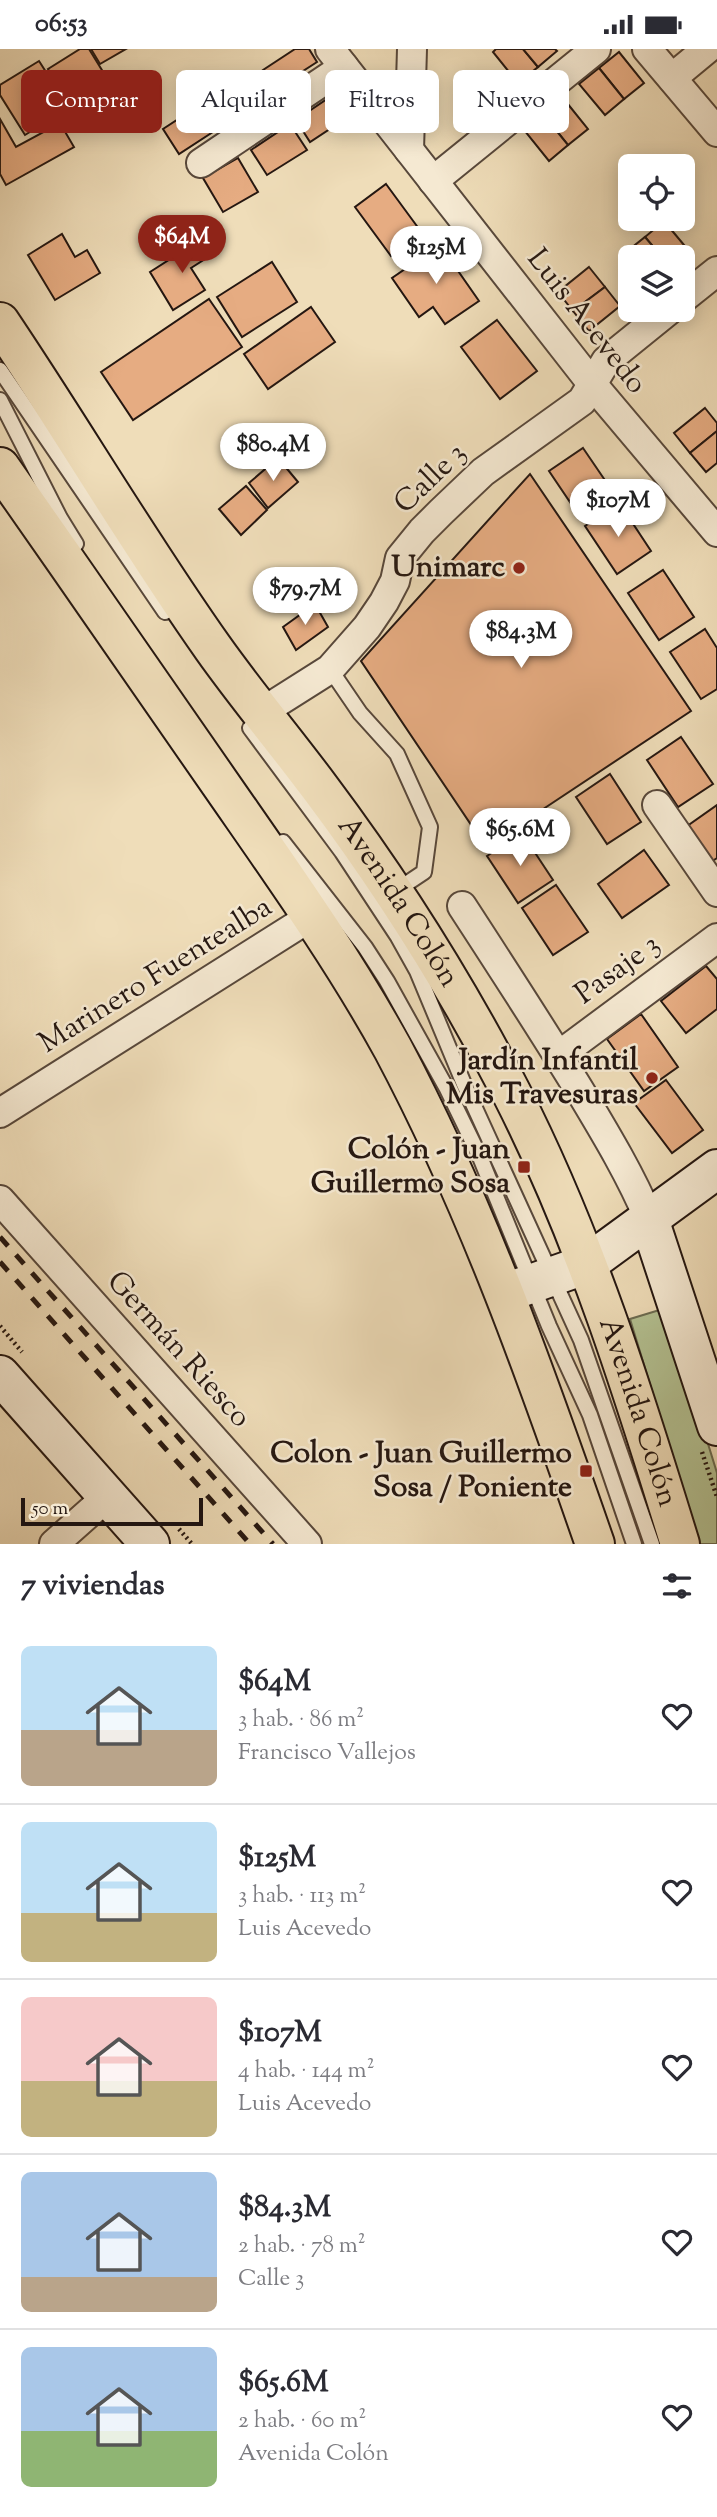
<!DOCTYPE html>
<html lang="es">
<head>
<meta charset="utf-8">
<style>
  body { margin:0; font-family:"Sorts Mill Goudy",serif; background:#f7f7f7; color:#2b2b33; height:100vh; display:flex; flex-direction:column; font-size:26px; white-space:nowrap }
  * { box-sizing:border-box; margin:0 }
  p { font-size:23px; color:#7c7c81 }
  .icon { flex:none; width:38px; height:38px; fill:none; stroke:currentColor; stroke-width:2; stroke-linecap:round; stroke-linejoin:round }
  .map { position:relative; height:1495px; overflow:hidden }
  .side { display:flex; flex-direction:column; background:#fff; flex:1 }
  .side>* { flex:none }
  .top-card { position:absolute; left:21px; top:21px; width:676px; height:63px; display:flex; gap:14px }
  .tools { position:absolute; left:618px; top:105px; display:grid; gap:14px }
  .tools a { display:grid; place-items:center; width:77px; height:77px; border-radius:10px; background:#fff; box-shadow:0 4px 18px #0003; font-size:35px }
  .scale { position:absolute; left:21px; bottom:18px; width:182px; box-sizing:border-box; padding-left:7px; border:4px solid #251711; border-top:0; font-size:19px; line-height:24px; white-space:nowrap; color:#251711; -webkit-text-stroke:5px #f5e9d2; paint-order:stroke }
  .price { position:absolute; translate:-50% -60px; padding:0 16px; border-radius:24px; background:#fff; color:#222; font-size:23px; line-height:46px; filter:drop-shadow(0 2px 4px #0008) }
  .price::after { content:''; position:absolute; left:50%; top:42px; width:21px; height:16px; margin-left:-10px; background:inherit; clip-path:polygon(0 0,100% 0,50% 100%) }
  .price.selected { background:#8f2418; color:#fff }
  ul { padding:0; list-style:none }
  li { display:flex; align-items:center; gap:21px; height:175px; padding:0 21px }
  li+li { border-top:2px solid #e1e1e2 }
  li span { display:grid; place-items:center; flex:none; width:196px; height:140px; border-radius:10px; color:#555 }
  li>.icon { margin-inline-start:auto }
  span .icon { width:84px; height:84px; fill:#fffc; stroke-width:1 }
  li b { font-size:30px }
  h2 { display:flex; justify-content:space-between; align-items:center; height:84px; padding:0 21px; font-size:30px }
  .chip { padding:0 24px; border-radius:10px; background:#fff; box-shadow:0 4px 18px #0003; font-size:24px; line-height:63px }
  .chip.selected { background:#8f2418; color:#fff }
  .status { display:flex; justify-content:space-between; align-items:center; height:49px; padding:0 35px; background:#fff; direction:ltr }
  .status svg { height:19px; fill:currentColor }
  .map>svg:first-child { display:block }
  .green { fill:#b4c293; stroke:#6c6c52; stroke-width:2 }
  .building { fill:#e6ac82; stroke:#251711; stroke-width:2 }
  .lines { fill:none; stroke-linecap:round; stroke-linejoin:round }
  .lane-casing { stroke:#58483b; stroke-width:18 }
  .street-casing { stroke:#58483b; stroke-width:32 }
  .secondary-casing { stroke:#251711; stroke-width:42 }
  .primary-casing { stroke:#251711; stroke-width:42 }
  .path { stroke:#251711; stroke-width:4.5; stroke-dasharray:2 3.5; stroke-linecap:butt }
  .lane { stroke:#f5e9d2; stroke-width:14 }
  .street { stroke:#f5e9d2; stroke-width:28 }
  .secondary { stroke:#f5e9d2; stroke-width:38 }
  .primary { stroke:#efddb9; stroke-width:38 }
  .rail { stroke:#251711; stroke-width:5; stroke-dasharray:12 12; stroke-linecap:butt }
  .poi-dot { fill:#8f2418; stroke:#f5e9d2; stroke-width:2.5 }
  .labels { text-anchor:middle; dominant-baseline:central; stroke-width:5; stroke-linejoin:round; paint-order:stroke }
  .street-label { font-size:30px; fill:#251711; stroke:#f5e9d2 }
  .poi-label { font-size:30px; font-weight:bold; fill:#251711; stroke:#f5e9d2; text-anchor:end }
</style>
</head>
<body>
<div class="status"><b>06:53</b><svg viewBox="0 0 49 12"><path d="M0 12V9h3v3zM5 12V6h3v6zM10 12V3h3v9zM15 12V0h3v12zM26 1h20v11H26zM47 4h2v5h-2z"/></svg></div>
<div class="map">
<svg width="717" height="1495" viewBox="0 0 717 1495">
  <rect width="100%" height="100%" fill="#efddb9"/>
  <filter id="stains"><feTurbulence type="fractalNoise" baseFrequency=".00286" numOctaves="4"/><feColorMatrix values="0 0 0 0 .2 0 0 0 0 .09 0 0 0 0 .02 0 0 0 .5 -.17"/></filter>
  <radialGradient id="worn" r=".72"><stop offset=".6" stop-color="#630" stop-opacity="0"/><stop offset="1" stop-color="#630" stop-opacity=".3"/></radialGradient>
  <!-- green -->
  <polygon class="green" points="666,1259 717,1424 717,1495 699,1495 630,1270"/>
  <!-- building -->
  <g class="building">
    <polygon points="80,0 89,0 108,31 69,55 48,20"/>
    <polygon points="91,0 126,0 100,15"/>
    <polygon points="295,0 309,0 317,13 275,40 263,21"/>
    <polygon points="496,0 523,0 538,18 518,34 493,3"/>
    <polygon points="523,0 555,0 557,2 538,18"/>
    <polygon points="619,3 644,34 624,50 599,19"/>
    <polygon points="39,12 69,59 25,86 0,46 0,36"/>
    <polygon points="599,19 624,50 605,66 579,35"/>
    <polygon points="255,25 269,47 228,72 215,50"/>
    <polygon points="333,46 348,68 310,93 296,71"/>
    <polygon points="563,49 588,80 568,96 543,65"/>
    <polygon points="203,54 219,79 179,105 163,80"/>
    <polygon points="543,65 568,96 549,112 524,81"/>
    <polygon points="0,70 16,98 60,74 74,98 6,136 0,125"/>
    <polygon points="290,75 307,101 267,126 251,101"/>
    <polygon points="238,109 258,143 223,163 203,129"/>
    <polygon points="386,135 422,184 391,207 355,158"/>
    <polygon points="664,172 689,202 682,208 662,208 645,188"/>
    <polygon points="62,185 75,208 87,201 100,224 55,251 28,206"/>
    <polygon points="645,188 662,208 630,210 625,204"/>
    <polygon points="203,189 213,205 191,219 205,241 173,261 150,223"/>
    <polygon points="440,196 479,252 445,275 433,258 419,268 392,229"/>
    <polygon points="272,213 297,253 242,288 217,248"/>
    <polygon points="589,218 605,238 573,262 558,243"/>
    <polygon points="605,238 620,257 589,282 573,262"/>
    <polygon points="209,250 242,298 133,371 101,323"/>
    <polygon points="311,258 335,293 268,340 244,305"/>
    <polygon points="497,271 537,322 500,350 461,298"/>
    <polygon points="705,359 717,374 717,382 690,404 674,384"/>
    <polygon points="717,382 717,414 706,423 690,404"/>
    <polygon points="583,399 615,446 580,468 549,422"/>
    <polygon points="278,409 298,433 268,459 249,434"/>
    <polygon points="530,425 691,662 486,798 361,612"/>
    <polygon points="246,437 267,461 241,486 219,460"/>
    <polygon points="620,455 651,502 617,525 585,477"/>
    <polygon points="663,521 694,568 659,591 628,544"/>
    <polygon points="315,555 328,578 296,601 283,578"/>
    <polygon points="705,580 717,599 717,640 701,650 670,603"/>
    <polygon points="681,688 713,735 678,758 647,711"/>
    <polygon points="610,725 641,773 607,795 576,748"/>
    <polygon points="717,756 717,809 708,815 683,780"/>
    <polygon points="522,784 553,831 518,854 487,807"/>
    <polygon points="644,801 669,836 622,869 598,835"/>
    <polygon points="556,836 588,883 553,906 522,859"/>
    <polygon points="706,917 717,930 717,960 686,984 661,952"/>
    <polygon points="641,965 678,1018 644,1042 607,990"/>
    <polygon points="666,1031 703,1081 672,1104 634,1054"/>
  </g>
  <g class="lines">
    <defs>
      <g id="lane">
        <polyline points="0,321 165,563"/>
        <polyline points="0,351 60,469 76,495"/>
        <polyline points="330,620 360,664 397,705 430,778 424,823 394,843"/>
        <polyline points="250,679 342,803 398,888 417,922 464,1035 581,1291 652,1495"/>
        <polyline points="283,793 365,898 387,932 446,1038 480,1108 549,1277 590,1366 634,1495"/>
      </g>
      <g id="street">
        <polyline points="330,0 593,336 717,483"/>
        <polyline points="647,0 717,83"/>
        <polyline points="672,29 707,0"/>
        <polyline points="409,101 412,0"/>
        <polyline points="201,114 344,18"/>
        <polyline points="433,132 596,0"/>
        <polyline points="682,250 717,222"/>
        <polyline points="262,663 330,620 367,578 384,553 395,532 400,509 422,482 441,463 483,423 582,352 606,312 669,261"/>
        <polyline points="657,756 717,843"/>
        <path d="M462,857C503,920 544,983 583,1047C607,1087 631,1127 649,1170"/>
        <polyline points="558,1007 717,889"/>
        <polyline points="0,1064 312,867"/>
        <polyline points="0,1151 307,1495"/>
        <polyline points="54,1495 108,1447"/>
      </g>
      <g id="secondary">
        <polyline points="649,1170 717,1377"/>
        <polyline points="505,1244 587,1215 717,1120"/>
        <polyline points="0,1326 150,1495"/>
      </g>
      <g id="primary">
        <path id="s1" d="M0,273C72,380 138,493 213,599C247,647 285,692 320,739C392,835 457,938 512,1045C585,1188 633,1342 680,1495"/>
        <path d="M0,418C75,525 149,632 224,740C283,825 343,909 393,1000C478,1160 536,1325 595,1495"/>
      </g>
    </defs>
    <!-- lane casing -->
    <use href="#lane" class="lane-casing"/>
    <!-- street casing -->
    <use href="#street" class="street-casing"/>
    <!-- secondary casing -->
    <use href="#secondary" class="secondary-casing"/>
    <!-- primary casing -->
    <use href="#primary" class="primary-casing"/>
    <!-- path -->
    <g class="path">
      <polyline points="0,1277 22,1303"/>
      <polyline points="702,1403 717,1448"/>
      <polyline points="179,1480 192,1495"/>
    </g>
    <!-- lane -->
    <use href="#lane" class="lane"/>
    <!-- street -->
    <use href="#street" class="street"/>
    <!-- secondary -->
    <use href="#secondary" class="secondary"/>
    <!-- primary -->
    <use href="#primary" class="primary"/>
    <!-- rail -->
    <g class="rail">
      <polyline points="0,1188 273,1495"/>
      <polyline points="0,1213 250,1495"/>
    </g>
  </g>
  <!-- markers -->
  <g class="poi-dot">
    <circle cx="519" cy="519" r="7"/>
    <circle cx="652" cy="1029" r="7"/>
    <rect x="517" y="1111" width="14" height="14" rx="3.5"/>
    <rect x="579" y="1415" width="14" height="14" rx="3.5"/>
  </g>
  <g class="labels">
    <!-- street labels -->
    <g class="street-label">
      <text transform="translate(586 273) rotate(52)">Luis Acevedo</text>
      <text transform="translate(431 430) rotate(-44)">Calle 3</text>
      <text stroke="none"><textPath href="#s1" startOffset="704">Avenida Colón</textPath></text>
      <text transform="translate(618 921) rotate(-36)">Pasaje 3</text>
      <text transform="translate(156 927) rotate(-32)">Marinero Fuentealba</text>
      <text transform="translate(178 1301) rotate(48)">Germán Riesco</text>
      <text stroke="none"><textPath href="#s1" startOffset="1270">Avenida Colón</textPath></text>
    </g>
    <!-- poi labels -->
    <g class="poi-label">
      <text x="505" y="519">Unimarc</text>
      <text x="638" y="1012">Jardín Infantil<tspan x="638" dy="34">Mis Travesuras</tspan></text>
      <text x="510" y="1101">Colón - Juan<tspan x="510" dy="34">Guillermo Sosa</tspan></text>
      <text x="572" y="1405">Colon - Juan Guillermo<tspan x="572" dy="34">Sosa / Poniente</tspan></text>
    </g>
  </g>
  <rect width="100%" height="100%" filter="url(#stains)"/>
  <rect width="100%" height="100%" fill="url(#worn)"/>
</svg>
<div class="tools">
<a><svg class="icon" aria-label="locate" viewBox="0 0 24 24"><circle cx="12" cy="12" r="6"/><path d="M12 2v4M12 18v4M2 12h4M18 12h4"/></svg></a>
<a><svg class="icon" aria-label="layers" viewBox="0 0 24 24"><path d="M12 4l9 5-9 5-9-5zM3 14l9 5 9-5"/></svg></a>
</div>
<div class="scale">50 m</div>
<b class="price selected" style="left:182px;top:226px">$64M</b>
<b class="price" style="left:436px;top:237px">$125M</b>
<b class="price" style="left:273px;top:434px">$80.4M</b>
<b class="price" style="left:618px;top:490px">$107M</b>
<b class="price" style="left:305px;top:578px">$79.7M</b>
<b class="price" style="left:521px;top:621px">$84.3M</b>
<b class="price" style="left:520px;top:819px">$65.6M</b>
<div class="top-card">
<a class="chip selected">Comprar</a>
<a class="chip">Alquilar</a>
<a class="chip">Filtros</a>
<a class="chip">Nuevo</a>
</div>
</div>
<section class="side">
<h2>7 viviendas<svg class="icon" aria-label="filters" viewBox="0 0 24 24"><path d="M4 7h16M4 17h16"/><circle cx="9" cy="7" r="2"/><circle cx="15" cy="17" r="2"/></svg></h2>
<ul>
<li><span style="background:linear-gradient(#bfe0f5 60%,#b9a48a 0)"><svg class="icon" aria-label="home" viewBox="0 0 24 24"><path d="M3 11l9-7 9 7M6 9v11h12V9"/></svg></span><div><b>$64M</b><p>3 hab. · 86 m²</p><p>Francisco Vallejos</p></div><svg class="icon" aria-label="heart" viewBox="0 0 24 24"><path d="M12 20l-8-8c-3-5 5-10 8-4 3-6 11-1 8 4z"/></svg></li>
<li><span style="background:linear-gradient(#bfe0f5 65%,#c2b280 0)"><svg class="icon" aria-label="home" viewBox="0 0 24 24"><path d="M3 11l9-7 9 7M6 9v11h12V9"/></svg></span><div><b>$125M</b><p>3 hab. · 113 m²</p><p>Luis Acevedo</p></div><svg class="icon" aria-label="heart" viewBox="0 0 24 24"><path d="M12 20l-8-8c-3-5 5-10 8-4 3-6 11-1 8 4z"/></svg></li>
<li><span style="background:linear-gradient(#f6c9c9 60%,#c2b280 0)"><svg class="icon" aria-label="home" viewBox="0 0 24 24"><path d="M3 11l9-7 9 7M6 9v11h12V9"/></svg></span><div><b>$107M</b><p>4 hab. · 144 m²</p><p>Luis Acevedo</p></div><svg class="icon" aria-label="heart" viewBox="0 0 24 24"><path d="M12 20l-8-8c-3-5 5-10 8-4 3-6 11-1 8 4z"/></svg></li>
<li><span style="background:linear-gradient(#a9c7e8 75%,#b9a48a 0)"><svg class="icon" aria-label="home" viewBox="0 0 24 24"><path d="M3 11l9-7 9 7M6 9v11h12V9"/></svg></span><div><b>$84.3M</b><p>2 hab. · 78 m²</p><p>Calle 3</p></div><svg class="icon" aria-label="heart" viewBox="0 0 24 24"><path d="M12 20l-8-8c-3-5 5-10 8-4 3-6 11-1 8 4z"/></svg></li>
<li><span style="background:linear-gradient(#a9c7e8 60%,#8fb573 0)"><svg class="icon" aria-label="home" viewBox="0 0 24 24"><path d="M3 11l9-7 9 7M6 9v11h12V9"/></svg></span><div><b>$65.6M</b><p>2 hab. · 60 m²</p><p>Avenida Colón</p></div><svg class="icon" aria-label="heart" viewBox="0 0 24 24"><path d="M12 20l-8-8c-3-5 5-10 8-4 3-6 11-1 8 4z"/></svg></li>
</ul>
</section>
</body>
</html>
